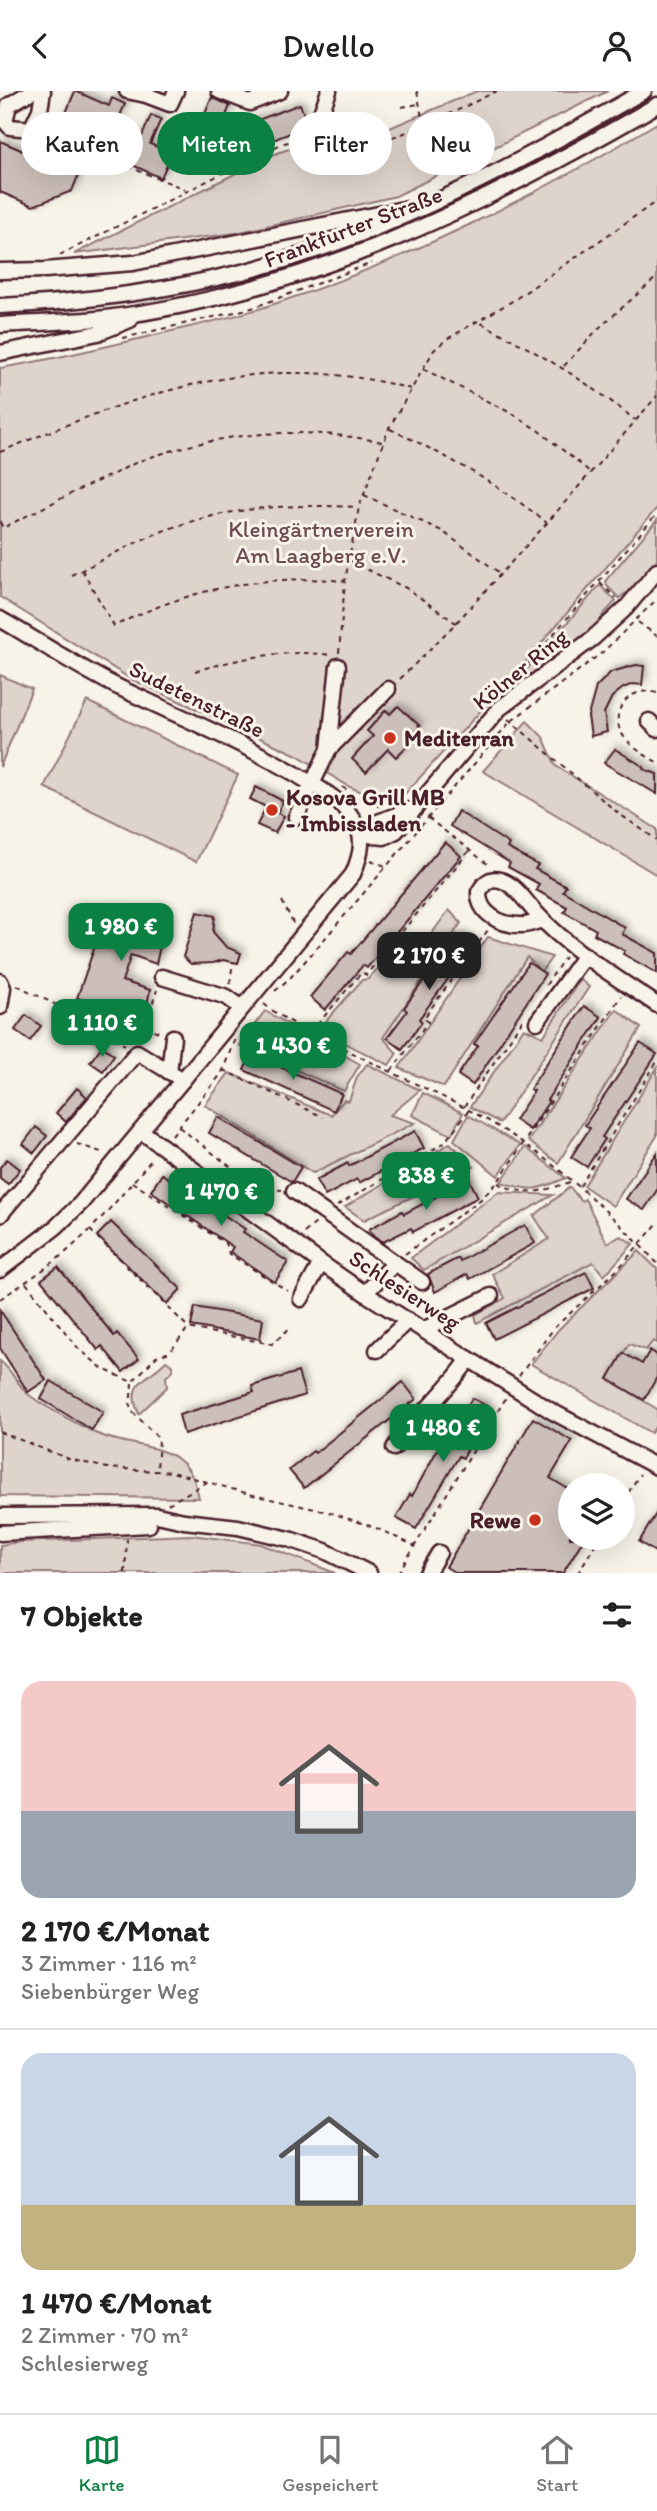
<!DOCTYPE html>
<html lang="de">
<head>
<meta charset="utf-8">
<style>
  body { margin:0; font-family:Itim,sans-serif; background:#f6f6f6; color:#222; height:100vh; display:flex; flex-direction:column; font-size:26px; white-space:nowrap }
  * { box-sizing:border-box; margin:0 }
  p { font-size:23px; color:#767676 }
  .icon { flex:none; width:38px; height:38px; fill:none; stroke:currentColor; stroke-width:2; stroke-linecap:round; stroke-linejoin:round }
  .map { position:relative; height:1482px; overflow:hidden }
  .sheet { display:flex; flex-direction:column; background:#fff; flex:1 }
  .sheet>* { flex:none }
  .banner { position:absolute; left:21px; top:21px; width:616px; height:63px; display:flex; gap:14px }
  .fabs { position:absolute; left:558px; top:1382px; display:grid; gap:14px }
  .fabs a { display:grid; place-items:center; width:77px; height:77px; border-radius:50%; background:#fff; box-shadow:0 7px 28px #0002; font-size:35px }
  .price { position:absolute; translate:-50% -60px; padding:0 16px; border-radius:14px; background:#0b8043; color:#fff; font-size:23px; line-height:46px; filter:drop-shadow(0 2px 4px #0008) }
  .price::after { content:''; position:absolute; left:50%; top:42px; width:21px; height:16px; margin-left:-10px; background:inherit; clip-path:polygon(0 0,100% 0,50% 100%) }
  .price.selected { background:#222; color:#fff }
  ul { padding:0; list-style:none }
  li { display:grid; align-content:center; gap:14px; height:371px; padding:0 21px }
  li+li { border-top:2px solid #e0e0e0 }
  li span { display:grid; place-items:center; height:217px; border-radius:21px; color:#555 }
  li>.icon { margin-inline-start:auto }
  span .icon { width:126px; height:126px; fill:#fffc; stroke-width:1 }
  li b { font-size:30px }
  h2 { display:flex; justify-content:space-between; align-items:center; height:84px; padding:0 21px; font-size:30px }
  .chip { padding:0 24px; border-radius:32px; background:#fff; box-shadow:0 7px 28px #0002; font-size:24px; line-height:63px }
  .chip.selected { background:#0b8043; color:#fff }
  header { display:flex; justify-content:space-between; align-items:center; height:91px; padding:0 21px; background:#fff; font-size:32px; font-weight:600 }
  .tab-bar { display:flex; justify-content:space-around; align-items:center; height:98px; border-top:2px solid #e0e0e0; background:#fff; font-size:19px; color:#767676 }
  .tab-bar a { display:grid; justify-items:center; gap:4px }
  .tab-bar .selected { color:#0b8043 }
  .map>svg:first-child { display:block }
  .green { fill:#ded4cc; stroke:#947a7c; stroke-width:2 }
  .building { fill:#ccbfb9; stroke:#4a1f2b; stroke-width:2; filter:url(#shadow) }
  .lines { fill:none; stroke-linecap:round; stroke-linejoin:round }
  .minor-casing { stroke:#4a1f2b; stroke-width:19 }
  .path { stroke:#4a1f2b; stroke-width:2; stroke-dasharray:5 5; stroke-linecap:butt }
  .minor { stroke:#f7f3e8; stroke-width:14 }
  .poi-dot { fill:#c8321e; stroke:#f7f3e8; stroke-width:2.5 }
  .labels { text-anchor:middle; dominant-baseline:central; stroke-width:6; stroke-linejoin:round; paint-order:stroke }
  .street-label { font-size:23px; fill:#4a1f2b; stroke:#f7f3e8 }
  .park-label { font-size:23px; fill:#6f4c53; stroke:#f7f3e8 }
  .poi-label { font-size:23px; font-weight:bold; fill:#4a1f2b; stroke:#f7f3e8; text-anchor:start }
</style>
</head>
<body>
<header><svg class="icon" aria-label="back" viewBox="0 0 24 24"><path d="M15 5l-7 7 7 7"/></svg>Dwello<svg class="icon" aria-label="person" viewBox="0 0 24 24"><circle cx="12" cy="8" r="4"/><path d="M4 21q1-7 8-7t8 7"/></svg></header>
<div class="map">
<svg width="657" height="1482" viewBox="0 0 657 1482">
  <defs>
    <filter id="shadow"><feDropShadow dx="3.5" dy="-3.5" stdDeviation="3.5" flood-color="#0004"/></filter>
  </defs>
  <rect width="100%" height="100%" fill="#f7f3e8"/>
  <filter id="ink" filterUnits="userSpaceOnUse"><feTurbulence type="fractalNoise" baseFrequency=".0143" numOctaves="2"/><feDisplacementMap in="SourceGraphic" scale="14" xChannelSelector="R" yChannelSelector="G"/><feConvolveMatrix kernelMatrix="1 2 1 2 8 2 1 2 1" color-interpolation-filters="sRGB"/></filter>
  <g filter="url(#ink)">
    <!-- green -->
    <g class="green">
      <polygon points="477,0 608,0 396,105 236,142 74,163 277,62 295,56 366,47"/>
      <path d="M657,32V417L526,570L404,704L392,708L377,707L350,696L297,664L131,588L0,506V277C51,269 101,257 151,245C192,235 234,227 274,213C405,170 540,103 657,32Z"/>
      <polygon points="657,429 657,468 629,505 626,502 619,507 607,495 606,489"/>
      <polygon points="600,494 616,510 602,525 605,528 500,609"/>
      <polygon points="0,584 32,598 0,676"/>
      <polygon points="87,610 238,684 196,771 44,696"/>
      <polygon points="527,630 543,646 556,675 657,738 657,784 483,680"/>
      <polygon points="449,819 461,832 383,947 397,962 389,974 318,939 362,889 368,888 401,851 421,857"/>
      <polygon points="488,846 552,866 541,881 527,866 444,996 399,977"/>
      <polygon points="580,888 589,896 500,1032 470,1016 524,937 543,946"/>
      <polygon points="616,918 641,937 558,1072 528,1050"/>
      <polygon points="265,920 360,973 344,1000 239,954"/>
      <polygon points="367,973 420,999 390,1024 415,1032 313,1082 205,1014 229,982 331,1024 344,1009 349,1010 357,986"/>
      <polygon points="657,977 657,1045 613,1115 584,1095"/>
      <polygon points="423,1002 463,1022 451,1044 412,1024"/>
      <polygon points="468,1024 520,1054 498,1085 454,1049"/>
      <polygon points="450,1052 474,1076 364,1129 345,1116"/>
      <path d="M525,1056L566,1087C535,1100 532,1101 501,1091Z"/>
      <polygon points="570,1096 581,1110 585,1108 607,1152 621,1145 633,1153 604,1185 593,1171 477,1232 475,1224 505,1207 492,1183 549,1148 534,1125"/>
      <polygon points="498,1101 553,1104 424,1179 411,1167"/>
      <polygon points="639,1160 657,1178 657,1252 653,1250 646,1259 629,1253 608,1288 657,1318 657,1333 651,1342 531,1273 559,1238"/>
      <path d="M0,1270C12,1279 17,1293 28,1303C41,1314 76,1332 93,1341C120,1355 161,1351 184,1373C193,1383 196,1394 199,1407L0,1405Z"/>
      <path d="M166,1270L173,1275V1279L166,1286L167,1296L139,1323C124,1291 148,1289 166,1270Z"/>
      <polygon points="191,1444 261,1453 335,1482 0,1482 0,1454 20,1451"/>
    </g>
    <!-- building -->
    <g class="building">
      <polygon points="75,0 109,15 112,7 125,13 110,49 63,29"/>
      <polygon points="212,6 230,15 204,78 185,70"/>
      <polygon points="300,13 308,35 268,51 261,34 247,66 237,62 250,32"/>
      <polygon points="151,24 161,28 150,53 172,62 161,87 130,73"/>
      <polygon points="0,50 61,76 62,72 80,80 72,100 33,115 0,101"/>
      <polygon points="636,574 644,575 642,594 633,593 623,597 612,606 604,622 607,641 591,645 588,625 596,596 611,581"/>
      <polygon points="398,615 420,635 407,649 410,652 396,666 388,658 366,681 352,668 373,645 367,640 386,619 390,623"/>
      <polygon points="615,658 644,676 643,678 657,683 657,703 604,672"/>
      <polygon points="256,696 283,710 277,722 284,725 275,742 257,734 266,716 250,708"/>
      <polygon points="458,720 509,753 507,757 538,774 535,778 566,795 563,800 625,837 622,843 657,862 657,882 623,863 625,860 594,843 596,839 564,821 567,816 536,799 539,793 508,776 510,772 450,735"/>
      <polygon points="445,751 461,765 367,877 363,874 325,919 310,906 348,861 351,863"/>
      <polygon points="107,820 165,833 156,873 131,864 122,890 150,899 144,929 77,907"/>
      <polygon points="197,821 215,825 213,841 226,856 241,862 238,872 223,869 213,872 191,873 183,866"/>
      <polygon points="457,844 472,855 419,928 422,931 402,958 387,947 407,920 404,917"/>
      <polygon points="529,872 545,883 473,994 458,984 478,955 474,953"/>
      <polygon points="584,915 601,926 547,1009 549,1010 530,1039 515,1029 534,1000 530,998"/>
      <polygon points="26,924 41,935 30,950 15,939"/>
      <polygon points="640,952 657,963 602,1046 605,1048 587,1076 571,1066 590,1037 585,1034"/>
      <polygon points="102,955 114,964 103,980 90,971"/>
      <polygon points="251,963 342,1003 334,1020 244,979"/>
      <polygon points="77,997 87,1006 66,1031 56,1022"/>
      <polygon points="218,1026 301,1076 292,1091 209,1042"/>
      <polygon points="36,1036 47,1045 34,1062 23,1053"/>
      <polygon points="415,1040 424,1057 359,1092 357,1088 325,1105 316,1089 348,1072 349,1075"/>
      <polygon points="657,1062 657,1099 644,1119 626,1108"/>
      <polygon points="7,1068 20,1078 8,1093 0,1087 0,1076"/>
      <polygon points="162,1083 245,1138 243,1141 288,1171 275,1191 230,1161 233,1156 151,1100"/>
      <polygon points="469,1088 478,1106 413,1141 411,1137 383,1151 373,1144 369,1138 402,1120 404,1123"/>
      <polygon points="111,1131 181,1198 167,1213 97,1145"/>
      <polygon points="525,1134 535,1152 470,1188 467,1183 435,1201 428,1183 458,1167 460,1170"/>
      <polygon points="58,1176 114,1245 117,1242 139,1268 123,1281 102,1255 98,1259 41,1189"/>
      <polygon points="586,1181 594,1197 494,1248 486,1232"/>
      <polygon points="195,1216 263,1228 260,1248 191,1235"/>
      <polygon points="0,1219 46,1289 28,1301 0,1257"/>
      <polygon points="650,1259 657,1264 657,1286 644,1309 608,1288 623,1262 642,1273"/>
      <polygon points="298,1281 305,1304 184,1343 179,1324 254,1301 252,1295"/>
      <polygon points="51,1290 103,1321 92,1339 41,1308"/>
      <polygon points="403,1291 416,1308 304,1397 289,1379 313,1360 315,1362"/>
      <polygon points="472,1307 490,1317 463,1367 459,1365 416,1438 396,1427 410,1403 412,1405 440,1354 445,1356"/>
      <polygon points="533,1327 572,1350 550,1387 570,1399 570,1447 584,1447 563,1482 456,1482 446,1476"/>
      <polygon points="657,1421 657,1462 639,1451"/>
    </g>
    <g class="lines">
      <defs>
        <g id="minor">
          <polyline points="32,0 9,14 5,30 10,36 31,38 40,19 43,0"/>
          <polyline points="127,0 146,4 170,13 176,0"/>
          <polyline points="219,0 250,12 280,0"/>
          <polyline points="321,22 329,0"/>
          <polyline points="0,180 45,179 133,172 404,118"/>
          <path d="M0,215C82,211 162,201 242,181C385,145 517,73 644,0"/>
          <path d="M0,234C35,232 71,231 106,227C306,202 485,114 657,14"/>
          <polyline points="0,262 98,242 130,229"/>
          <path d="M0,528C38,550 76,575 116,595C176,624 237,649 294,682C315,695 340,707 353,728C366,746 361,764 353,783L81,1112L56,1136L0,1179"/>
          <polyline points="649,630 657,638"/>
          <polyline points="329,658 338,575"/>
          <polyline points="296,726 329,658 388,598"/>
          <polyline points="361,743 384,746 396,740 499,618 592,548 626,517 657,480"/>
          <polyline points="361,743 378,731 409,719"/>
          <path d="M542,829C535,831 527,835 520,834C500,834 478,822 479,801C484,792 490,786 500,789C515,793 526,811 536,822C570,859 616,886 657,914"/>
          <polyline points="162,886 227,906 242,917"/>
          <polyline points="0,890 3,897 0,916"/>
          <polyline points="537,931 585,864"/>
          <polyline points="169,981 173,946"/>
          <polyline points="141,1040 321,1172 369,1205 553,1321 657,1376"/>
          <polyline points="294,1100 422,1191"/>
          <polyline points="0,1124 137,961 183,989"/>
          <polyline points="365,1202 394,1173"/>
          <polyline points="301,1208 321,1172"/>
          <polyline points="423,1239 491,1205"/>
          <polyline points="377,1259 408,1229"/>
          <path d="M394,1357C417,1325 447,1301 469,1268"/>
          <polyline points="0,1425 157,1424 184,1430 238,1436 289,1448 325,1460 369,1482"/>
          <polyline points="0,1442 149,1434"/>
          <polyline points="427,1482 439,1462"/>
        </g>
      </defs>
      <!-- minor casing -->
      <use href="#minor" class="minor-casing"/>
      <!-- path -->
      <g class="path">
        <polyline points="417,0 423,32"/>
        <polyline points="402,16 418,13"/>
        <polyline points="44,43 95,65 106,67 185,98"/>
        <polyline points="318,48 320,36"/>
        <polyline points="226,79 228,65"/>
        <path d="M60,164L281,53C313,43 327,57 356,54C405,48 453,21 497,0"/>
        <path d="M481,232C537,261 586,289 635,329"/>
        <polyline points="123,247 252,217 372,172"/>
        <polyline points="564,275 598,238 657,186"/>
        <polyline points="423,278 513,323 539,340 590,381"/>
        <path d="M390,338C447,365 497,392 547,432"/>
        <path d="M0,361C140,303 257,256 411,298"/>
        <polyline points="364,404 442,440 501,483"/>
        <path d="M0,431L3,437C38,419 73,401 109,385C122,379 135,371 148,367C229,340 299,335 382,351"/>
        <polyline points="349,470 406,497 456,532"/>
        <path d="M82,479L114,535C133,526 153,517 174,510C228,491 288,485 345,490"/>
        <path d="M71,484C102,470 131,452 163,440C229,415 289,413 358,416"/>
        <polyline points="600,492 616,507"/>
        <polyline points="638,531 657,545"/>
        <polyline points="339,562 345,490 359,416 389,337 434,259 447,248 514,209 657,110"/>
        <path d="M195,580C240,567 285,558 331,564"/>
        <polyline points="400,588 456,532 547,432 657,305"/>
        <polyline points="514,589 657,423"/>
        <path d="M657,602C635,594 610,615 620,639C626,653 644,664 657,671"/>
        <polyline points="508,628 618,722 657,749"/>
        <polyline points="342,696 376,715 380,715"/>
        <polyline points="428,727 490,775"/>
        <polyline points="371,769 385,775"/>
        <polyline points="282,810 294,834"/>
        <polyline points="230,892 233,871"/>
        <polyline points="17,894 72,922 125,954"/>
        <polyline points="546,894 565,866"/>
        <polyline points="275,900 291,886 315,859 510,631 603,561 657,508"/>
        <path d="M264,913C282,928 304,937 324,948C370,971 417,993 463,1016C538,1054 599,1110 657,1172"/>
        <polyline points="144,936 162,942"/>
        <polyline points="311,941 362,881 366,884 469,760"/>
        <polyline points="140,950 157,899"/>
        <polyline points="223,979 323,1026"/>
        <polyline points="391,980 428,931 424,927 488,839"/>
        <polyline points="464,1016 524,927"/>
        <polyline points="179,1036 258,1097 282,1099"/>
        <polyline points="172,1044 222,982 235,947"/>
        <polyline points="77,1053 104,1062"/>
        <polyline points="132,1091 225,1152 229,1163 288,1200"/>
        <path d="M498,1092C528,1107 543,1100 573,1090"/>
        <polyline points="580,1095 657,971"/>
        <polyline points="337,1115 444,1052 469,1019"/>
        <polyline points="90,1139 188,1236"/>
        <polyline points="304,1142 316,1132"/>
        <polyline points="405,1163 480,1109 497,1092 621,905"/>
        <polyline points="26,1192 78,1257 103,1278 132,1291 157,1265 170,1261 188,1237 272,1253 292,1235"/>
        <path d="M0,1208C26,1191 52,1174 75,1153C104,1127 128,1096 153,1067"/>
        <polyline points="519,1285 554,1237 618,1178 657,1133"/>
        <polyline points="132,1292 130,1318 159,1348 157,1379"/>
        <polyline points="0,1341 69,1368 107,1377 172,1381 253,1404 332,1422 376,1437 415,1455"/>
        <polyline points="623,1410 640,1383"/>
        <polyline points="168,1413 209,1390"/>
        <polyline points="125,1482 127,1448"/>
        <polyline points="398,1482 506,1307"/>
        <polyline points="578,1482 599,1447"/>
      </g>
      <!-- minor -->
      <use href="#minor" class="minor"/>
    </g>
  </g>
  <!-- markers -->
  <g class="poi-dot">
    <circle cx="390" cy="647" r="7"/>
    <circle cx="272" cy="719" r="7"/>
    <circle cx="535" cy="1429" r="7"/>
  </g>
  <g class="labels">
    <!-- street labels -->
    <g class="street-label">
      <text transform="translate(353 136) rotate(-21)">Frankfurter Straße</text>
      <text transform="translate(520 578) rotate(-39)">Kölner Ring</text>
      <text transform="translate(197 608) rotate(26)">Sudetenstraße</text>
      <text transform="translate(405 1199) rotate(33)">Schlesierweg</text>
    </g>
    <!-- park labels -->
    <g class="park-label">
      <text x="321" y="438">Kleingärtnerverein<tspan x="321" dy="26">Am Laagberg e.V.</tspan></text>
    </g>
    <!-- poi labels -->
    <g class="poi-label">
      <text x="404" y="647">Mediterran</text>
      <text x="286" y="706">Kosova Grill MB<tspan x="286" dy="26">- Imbissladen</tspan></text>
      <text x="521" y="1429" text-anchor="end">Rewe</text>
    </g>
  </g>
</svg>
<div class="fabs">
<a><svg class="icon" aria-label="layers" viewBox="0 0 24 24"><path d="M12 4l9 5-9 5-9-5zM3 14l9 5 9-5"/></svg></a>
</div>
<b class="price" style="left:121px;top:872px">1 980 €</b>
<b class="price selected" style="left:429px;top:901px">2 170 €</b>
<b class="price" style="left:102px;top:968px">1 110 €</b>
<b class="price" style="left:293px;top:991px">1 430 €</b>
<b class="price" style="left:426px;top:1121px">838 €</b>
<b class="price" style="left:221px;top:1137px">1 470 €</b>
<b class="price" style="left:443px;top:1373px">1 480 €</b>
<div class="banner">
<a class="chip">Kaufen</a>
<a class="chip selected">Mieten</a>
<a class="chip">Filter</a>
<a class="chip">Neu</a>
</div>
</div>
<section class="sheet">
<h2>7 Objekte<svg class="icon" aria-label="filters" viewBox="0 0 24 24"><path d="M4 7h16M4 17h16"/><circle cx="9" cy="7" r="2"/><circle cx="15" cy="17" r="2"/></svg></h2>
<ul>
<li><span style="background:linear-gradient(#f6c9c9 60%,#9aa5b1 0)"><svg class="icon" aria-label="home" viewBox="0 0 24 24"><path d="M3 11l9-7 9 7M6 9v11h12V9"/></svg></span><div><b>2 170 €/Monat</b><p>3 Zimmer · 116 m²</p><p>Siebenbürger Weg</p></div></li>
<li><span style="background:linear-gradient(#c9d6e8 70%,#c2b280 0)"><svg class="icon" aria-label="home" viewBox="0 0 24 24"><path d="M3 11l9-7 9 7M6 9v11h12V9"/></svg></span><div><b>1 470 €/Monat</b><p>2 Zimmer · 70 m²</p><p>Schlesierweg</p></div></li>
</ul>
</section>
<nav class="tab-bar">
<a class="selected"><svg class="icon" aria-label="map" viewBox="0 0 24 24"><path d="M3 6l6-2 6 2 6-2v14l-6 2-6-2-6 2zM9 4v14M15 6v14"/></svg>Karte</a>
<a><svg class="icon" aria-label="saved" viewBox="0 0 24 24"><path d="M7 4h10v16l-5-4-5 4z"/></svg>Gespeichert</a>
<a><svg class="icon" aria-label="home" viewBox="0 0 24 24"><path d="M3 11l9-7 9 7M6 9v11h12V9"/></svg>Start</a>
</nav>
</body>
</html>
